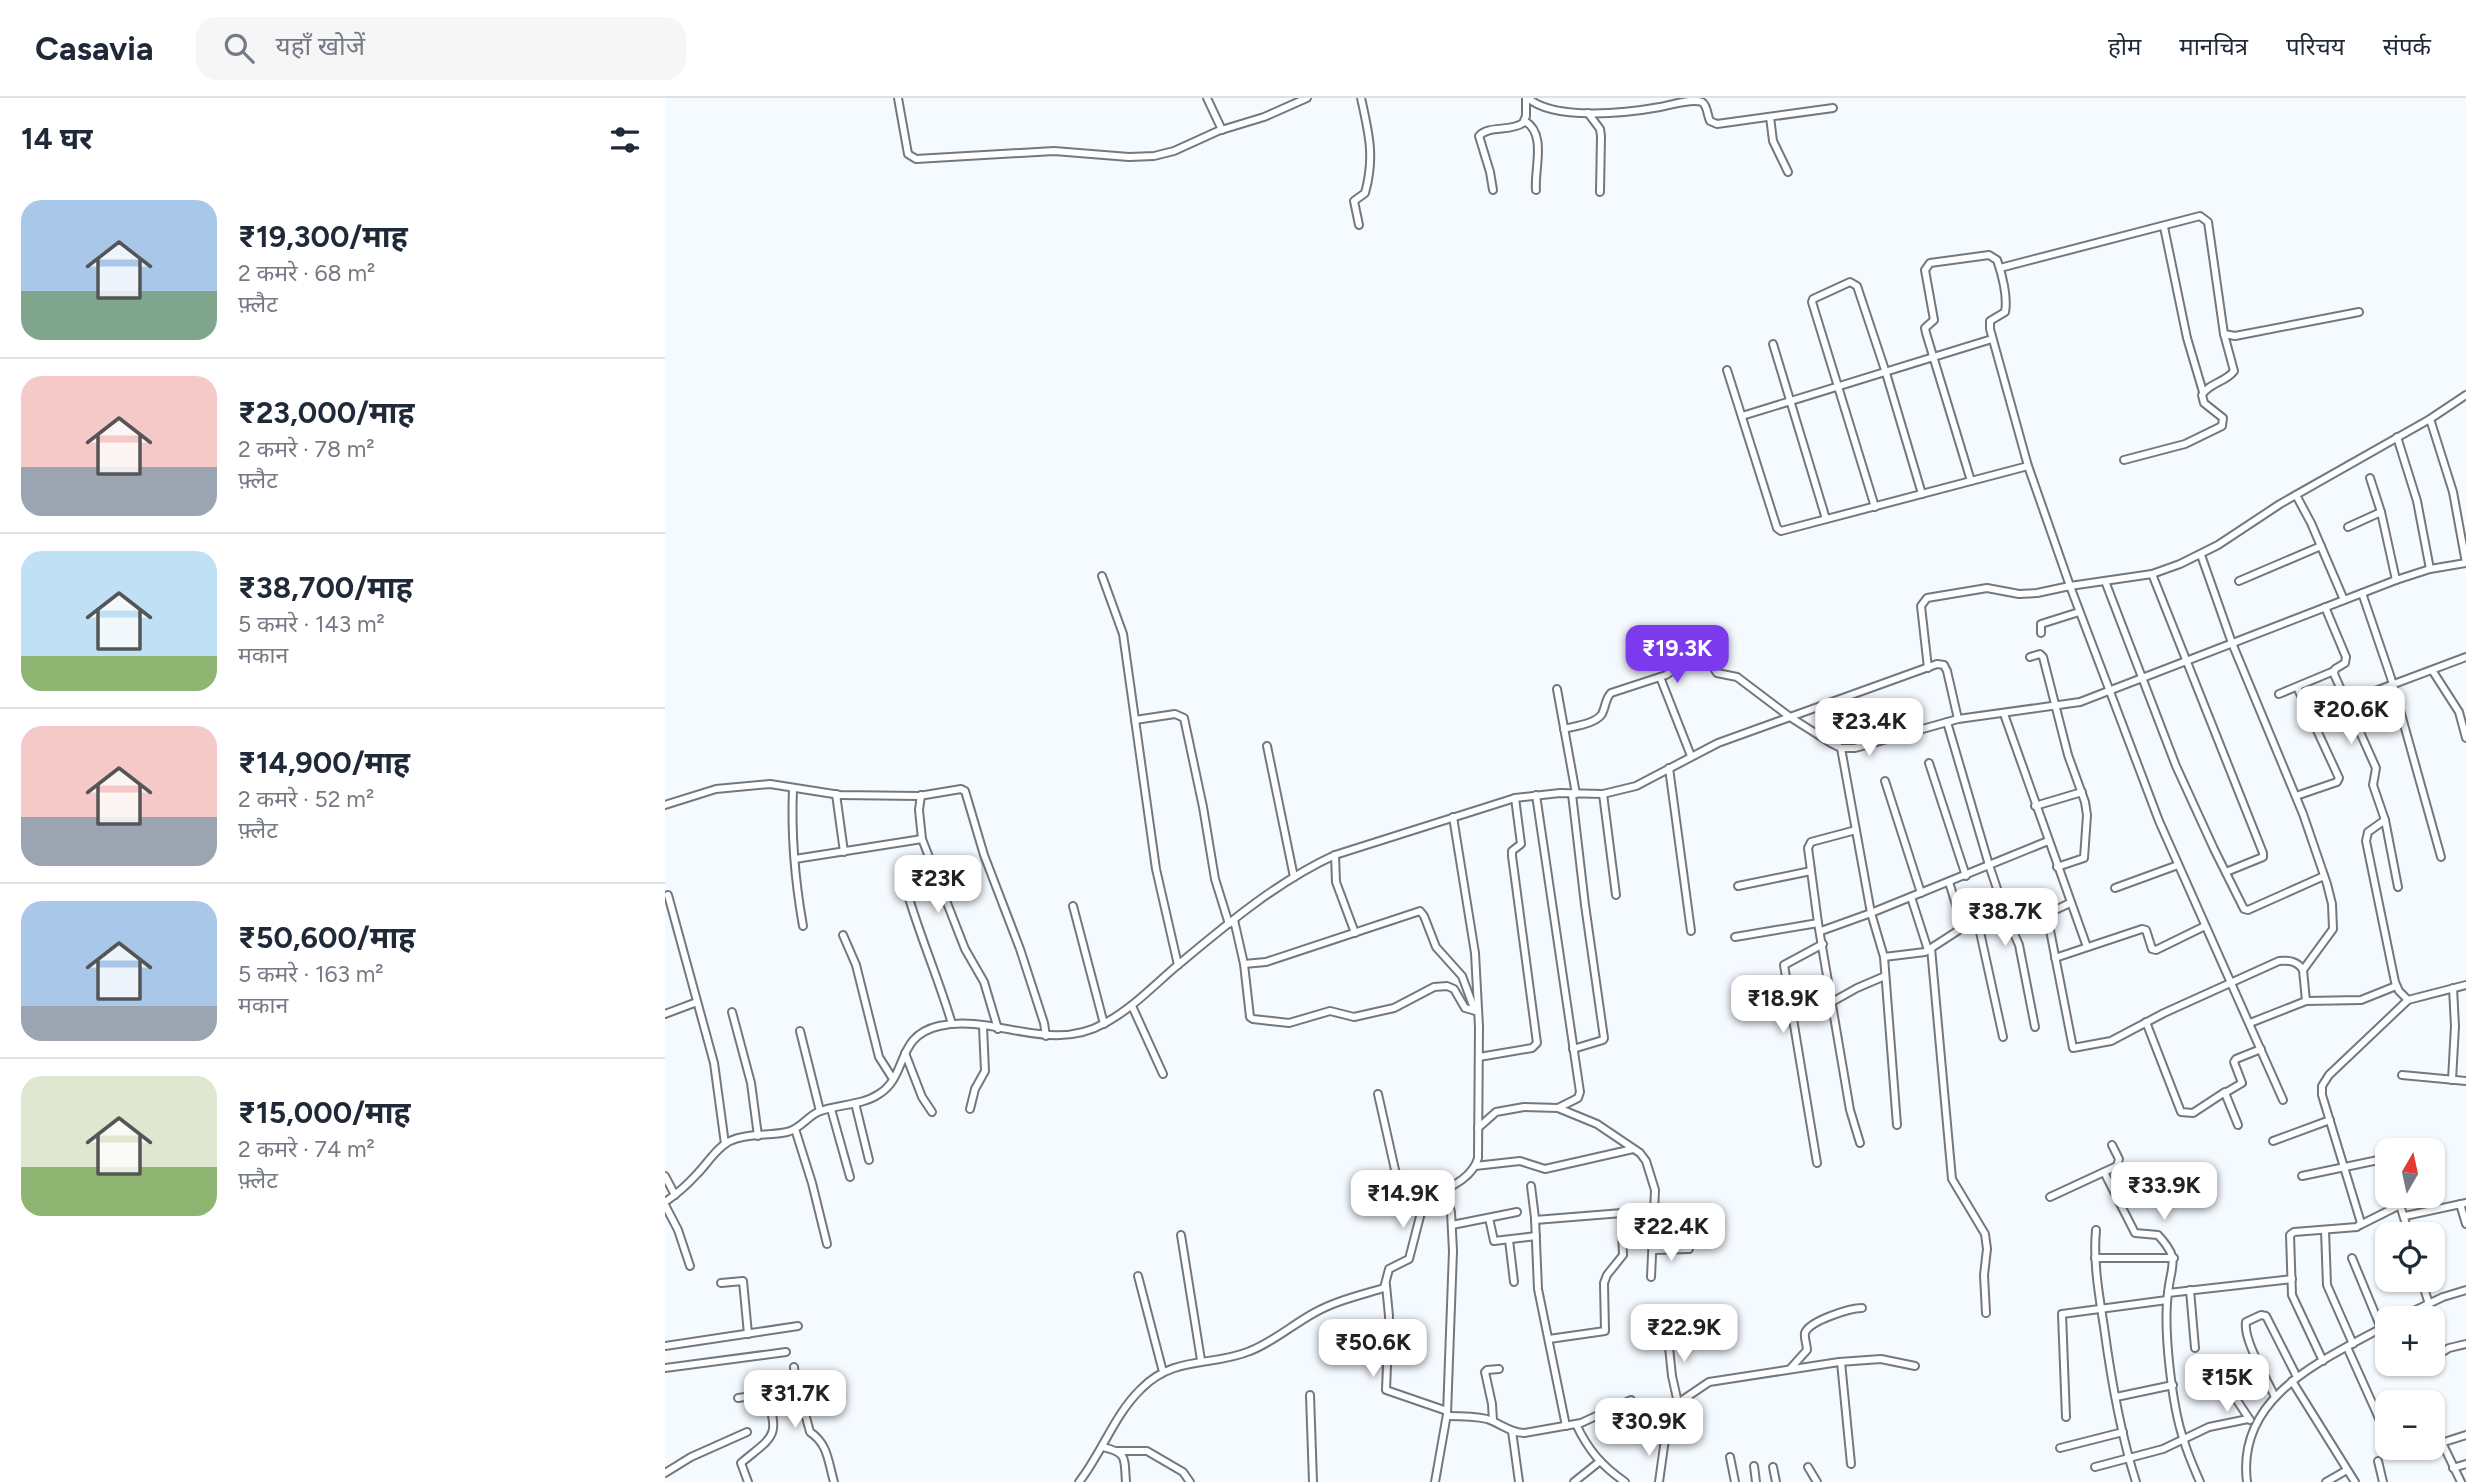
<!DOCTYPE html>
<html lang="hi">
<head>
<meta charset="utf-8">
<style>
  body { margin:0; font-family:Figtree,"Noto Sans Devanagari",sans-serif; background:#f6f6f7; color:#1f2937; height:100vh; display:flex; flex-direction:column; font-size:26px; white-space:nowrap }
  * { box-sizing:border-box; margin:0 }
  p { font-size:23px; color:#747a83 }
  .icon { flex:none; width:38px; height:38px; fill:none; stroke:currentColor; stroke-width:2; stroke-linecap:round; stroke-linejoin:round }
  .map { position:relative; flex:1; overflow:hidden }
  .side { display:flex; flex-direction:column; background:#fff; width:665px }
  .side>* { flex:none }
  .needle { width:46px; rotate:9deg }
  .buttons { position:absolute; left:1710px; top:1040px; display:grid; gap:14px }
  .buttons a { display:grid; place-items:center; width:70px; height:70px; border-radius:14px; background:#fff; box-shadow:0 2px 5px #0004; font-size:35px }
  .price { position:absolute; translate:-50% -60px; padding:0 16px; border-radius:14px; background:#fff; color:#222; font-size:23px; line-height:46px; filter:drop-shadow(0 2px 4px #0008) }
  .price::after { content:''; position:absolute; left:50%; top:42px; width:21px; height:16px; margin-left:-10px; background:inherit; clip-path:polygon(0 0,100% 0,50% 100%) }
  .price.on { background:#7c3aed; color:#fff }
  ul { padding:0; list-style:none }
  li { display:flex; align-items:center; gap:21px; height:175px; padding:0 21px }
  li+li { border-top:2px solid #e0e1e3 }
  li span { display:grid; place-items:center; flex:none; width:196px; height:140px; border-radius:21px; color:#555 }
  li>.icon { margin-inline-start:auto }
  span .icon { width:84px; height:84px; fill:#fffc; stroke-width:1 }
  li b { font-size:30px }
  h2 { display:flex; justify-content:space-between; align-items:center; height:84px; padding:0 21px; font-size:30px }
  header { display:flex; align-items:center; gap:42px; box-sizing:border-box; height:98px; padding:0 35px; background:#fff; border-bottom:2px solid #e0e1e3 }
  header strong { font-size:33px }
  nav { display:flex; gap:38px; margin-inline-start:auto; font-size:24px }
  .search { width:490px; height:63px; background:#f6f6f7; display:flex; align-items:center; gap:18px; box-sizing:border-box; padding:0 24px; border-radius:21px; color:#747a83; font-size:26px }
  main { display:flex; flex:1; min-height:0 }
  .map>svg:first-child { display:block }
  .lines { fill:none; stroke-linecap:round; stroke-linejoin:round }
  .street-casing { stroke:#71787f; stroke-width:10 }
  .street { stroke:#fff; stroke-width:6 }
</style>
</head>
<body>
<header>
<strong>Casavia</strong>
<div class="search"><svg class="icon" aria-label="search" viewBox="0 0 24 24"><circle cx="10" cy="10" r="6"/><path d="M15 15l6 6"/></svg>यहाँ खोजें</div>
<nav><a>होम</a><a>मानचित्र</a><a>परिचय</a><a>संपर्क</a></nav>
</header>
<main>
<section class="side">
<h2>14 घर<svg class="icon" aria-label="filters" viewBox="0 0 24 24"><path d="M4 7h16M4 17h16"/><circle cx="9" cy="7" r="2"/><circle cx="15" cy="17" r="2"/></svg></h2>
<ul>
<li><span style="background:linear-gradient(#a9c7e8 65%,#7fa58c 0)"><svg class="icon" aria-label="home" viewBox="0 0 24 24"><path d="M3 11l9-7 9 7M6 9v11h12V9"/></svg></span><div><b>₹19,300/माह</b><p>2 कमरे · 68 m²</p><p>फ़्लैट</p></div></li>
<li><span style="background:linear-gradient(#f6c9c9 65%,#9aa5b1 0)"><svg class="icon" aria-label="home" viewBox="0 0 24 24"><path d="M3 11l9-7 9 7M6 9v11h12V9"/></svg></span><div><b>₹23,000/माह</b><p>2 कमरे · 78 m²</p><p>फ़्लैट</p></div></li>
<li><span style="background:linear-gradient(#bfe0f5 75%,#8fb573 0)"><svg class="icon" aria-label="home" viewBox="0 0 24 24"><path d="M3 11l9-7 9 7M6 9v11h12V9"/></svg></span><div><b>₹38,700/माह</b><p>5 कमरे · 143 m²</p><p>मकान</p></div></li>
<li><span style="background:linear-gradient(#f6c9c9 65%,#9aa5b1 0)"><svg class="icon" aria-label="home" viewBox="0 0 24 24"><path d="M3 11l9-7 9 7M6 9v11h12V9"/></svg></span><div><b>₹14,900/माह</b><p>2 कमरे · 52 m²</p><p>फ़्लैट</p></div></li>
<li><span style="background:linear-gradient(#a9c7e8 75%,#9aa5b1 0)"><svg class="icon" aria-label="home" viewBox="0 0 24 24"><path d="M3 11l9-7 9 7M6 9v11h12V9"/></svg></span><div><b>₹50,600/माह</b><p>5 कमरे · 163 m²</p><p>मकान</p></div></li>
<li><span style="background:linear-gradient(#dfe7d0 65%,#8fb573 0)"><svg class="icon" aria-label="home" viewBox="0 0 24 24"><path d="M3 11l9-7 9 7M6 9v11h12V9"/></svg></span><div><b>₹15,000/माह</b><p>2 कमरे · 74 m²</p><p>फ़्लैट</p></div></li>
</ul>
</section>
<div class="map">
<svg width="1801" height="1384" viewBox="0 0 1801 1384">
  <rect width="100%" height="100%" fill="#f5faff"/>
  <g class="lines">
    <defs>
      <g id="street">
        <polyline points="233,0 243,56 251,61 389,53 464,59 489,58 509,53 553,33 599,19 642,0"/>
        <polyline points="542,0 557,32"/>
        <path d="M863,0C889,23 962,15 995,9C1007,7 1026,0 1037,4C1043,8 1042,18 1045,23L1052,26L1168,10"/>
        <polyline points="923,15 935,31 936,38 935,94"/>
        <polyline points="1105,19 1108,43 1123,74"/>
        <path d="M860,23C882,36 869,71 871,92"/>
        <path d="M828,92L825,74L814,38C824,27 845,34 858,25L861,18V0"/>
        <path d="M694,127L689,103L700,95C710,59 704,36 696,0"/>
        <polyline points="1499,129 1522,240 1538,294"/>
        <polyline points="1335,170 1535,118 1543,124 1559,236 1570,238 1694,214"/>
        <polyline points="1108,246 1161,421"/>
        <polyline points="1062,272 1112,430 1116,433 1363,368"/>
        <polyline points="1077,318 1327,241"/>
        <polyline points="1732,339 1752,403 1765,471"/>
        <path d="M1459,362L1520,346L1557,328L1558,320L1539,305L1537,297C1544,285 1561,284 1569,273L1559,236"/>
        <polyline points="1705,380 1716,414 1731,482"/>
        <path d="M1306,383L1261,235L1260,230L1269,222L1260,172L1265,165L1324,157L1332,162C1337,176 1343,199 1340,214L1325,223V231L1363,368L1405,488L1494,723L1618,1002"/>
        <polyline points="1631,397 1646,425 1679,502"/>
        <polyline points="1210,409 1147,204 1148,201 1185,184 1192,188 1221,275 1257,396"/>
        <polyline points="1683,429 1716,414"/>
        <polyline points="1536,457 1567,545 1638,716 1662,786 1667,806 1668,831 1638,872"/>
        <polyline points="1487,476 1598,755 1598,759 1561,774"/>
        <polyline points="437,478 458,536 491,771 513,867"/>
        <polyline points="1440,483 1511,668 1549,751 1579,811 1583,812 1659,778"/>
        <polyline points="1574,483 1656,448"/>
        <polyline points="1697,495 1726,580 1776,759"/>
        <polyline points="1660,509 1681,559 1680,565 1670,571 1669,576 1711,670 1708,687 1720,722 1733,789"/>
        <polyline points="1376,535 1376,526 1414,514"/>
        <polyline points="1365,559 1375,556 1378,559 1403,657 1420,704 1422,717 1419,760 1392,769"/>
        <polyline points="1263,570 1256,508 1262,500 1322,490 1354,496 1372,495 1405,488 1487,476 1515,466 1553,447 1615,406 1765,321 1801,297"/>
        <polyline points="1767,572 1794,614 1801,640"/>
        <polyline points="995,579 1026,658"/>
        <polyline points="892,591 911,696"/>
        <polyline points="1614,596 1669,573"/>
        <polyline points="1681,604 1801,559"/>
        <polyline points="1339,616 1422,849"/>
        <polyline points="470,622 510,616 519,620 538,709 550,781 564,826"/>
        <polyline points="1282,624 1324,767 1342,820 1354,847 1370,929"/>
        <path d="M899,631C910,628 930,626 937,616C941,608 940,601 946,595L1001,577L1021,563L1037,557L1042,560L1052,575L1072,579L1125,619L1166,645L1176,650H1190L1293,621"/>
        <polyline points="602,648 629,779"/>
        <polyline points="1176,650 1206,815 1219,859 1232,1027"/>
        <polyline points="1264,665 1301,778"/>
        <polyline points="1004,670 1026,833"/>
        <polyline points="1220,683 1256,795"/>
        <path d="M128,690C126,736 130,783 138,828"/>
        <polyline points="171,696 179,754"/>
        <polyline points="907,696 920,807 939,940 938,942 908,951"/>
        <polyline points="938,696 951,797"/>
        <polyline points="256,697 254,712 257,741 300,851 319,884 333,931"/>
        <polyline points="1631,698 1672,684 1674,680 1632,589"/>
        <polyline points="0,707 51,691 105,686 175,697 254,698 296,691 300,693 319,757 355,851 379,925 381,938"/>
        <polyline points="1370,708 1417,694"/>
        <polyline points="1720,722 1703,734 1701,743 1730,884 1734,893 1743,902"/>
        <polyline points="1191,732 1146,744 1143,750 1153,825 1185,1012 1195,1045"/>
        <polyline points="670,757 671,784 690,835"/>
        <polyline points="130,761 257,741"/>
        <polyline points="1073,788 1146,773"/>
        <polyline points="1450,790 1513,767"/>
        <polyline points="3,797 49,965 60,1046"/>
        <path d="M243,797C256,841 274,882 287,926"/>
        <polyline points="1246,799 1263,852"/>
        <path d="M1405,805L1388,813L1383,822L1408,950L1446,943L1499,915L1614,863C1624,862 1632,863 1638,872L1641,903"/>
        <polyline points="408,808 439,926"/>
        <polyline points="569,822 579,866 585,919 588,921 624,925 665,913 689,919 729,910 769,889 782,888 789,891 800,910 811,913"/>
        <polyline points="1296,828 1312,830 1315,834 1338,939"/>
        <polyline points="1156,833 1206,815 1383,743"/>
        <polyline points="178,837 191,867 214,959 228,981"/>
        <polyline points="1070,839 1153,825"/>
        <polyline points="1266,850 1287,1081 1320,1136 1322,1151 1319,1177 1321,1215"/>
        <polyline points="1219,859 1260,854 1294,832 1296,823 1284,784"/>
        <polyline points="1390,860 1477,831 1481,832 1487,851 1491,852 1540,828"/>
        <polyline points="579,866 601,864 755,813 759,818 771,849 797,878 810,913"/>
        <polyline points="1167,904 1192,890 1220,878"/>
        <polyline points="467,908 498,976"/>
        <polyline points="67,914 86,985 93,1038"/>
        <polyline points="0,916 32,904"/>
        <polyline points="1481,924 1516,1014 1528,1015 1560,994"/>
        <polyline points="1585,925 1641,903 1696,902 1731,888"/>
        <polyline points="135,933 155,1013"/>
        <polyline points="240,955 257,999 267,1014"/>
        <polyline points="814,959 867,950 872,945 847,758 847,753 856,746 850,700"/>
        <polyline points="1737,977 1801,983"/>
        <polyline points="1787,982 1790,928 1788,890"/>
        <polyline points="713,996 735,1094 761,1101"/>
        <polyline points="190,1005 204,1062"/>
        <polyline points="893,1010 932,1026 975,1055 981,1063 990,1092 986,1179"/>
        <polyline points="166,1011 185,1079"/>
        <polyline points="305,1011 310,991 320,973 318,929"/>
        <polyline points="1573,1027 1560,995 1577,985 1569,964 1571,961 1596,951"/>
        <polyline points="813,1030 831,1014 859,1009 893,1010 913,1000 915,994 871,697"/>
        <polyline points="130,1031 147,1085 162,1146"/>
        <polyline points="1608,1043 1665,1022"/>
        <polyline points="1152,1065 1119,867 1158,846"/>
        <polyline points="810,1068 855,1063 880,1071 968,1051"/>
        <path d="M1439,1074L1470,1135L1493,1137C1516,1162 1506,1165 1503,1195"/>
        <polyline points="0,1078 10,1097"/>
        <polyline points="1637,1078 1718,1061"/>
        <polyline points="866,1088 870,1120 873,1191 901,1328"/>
        <polyline points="1385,1099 1452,1068 1454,1061 1447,1047"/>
        <path d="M0,1104C12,1096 22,1087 32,1076C42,1066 52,1049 65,1043C82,1035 104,1038 122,1034C135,1031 142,1019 153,1014C172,1006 196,1008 214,996C244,977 230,938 274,928C329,915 384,957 440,925C468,910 490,886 514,866C562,826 613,783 670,757L850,700L895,695L938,696L971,688L1053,645L1272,566L1279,567L1282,573L1293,621L1415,604L1731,482L1765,471L1801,465L1788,394L1765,321"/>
        <polyline points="1795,1106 1801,1126"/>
        <polyline points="0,1107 13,1132 25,1168"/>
        <polyline points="1740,1118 1801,1105"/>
        <polyline points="824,1120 829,1143 871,1138"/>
        <polyline points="870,1122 957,1115 1017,1116"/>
        <polyline points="787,1127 852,1114"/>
        <polyline points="1695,1127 1735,1107 1744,1136"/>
        <path d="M1431,1132C1428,1164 1434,1197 1439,1229C1446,1281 1455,1334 1471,1384"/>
        <polyline points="1660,1132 1662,1187 1688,1246"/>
        <polyline points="516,1137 536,1262"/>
        <polyline points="844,1142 849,1184"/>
        <polyline points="988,1152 1024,1151"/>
        <polyline points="1430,1160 1509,1160"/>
        <polyline points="1687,1160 1716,1230"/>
        <polyline points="473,1178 498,1274"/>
        <polyline points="1756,1181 1764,1206"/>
        <polyline points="56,1185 78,1183 83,1236"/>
        <polyline points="721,1187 724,1218 721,1292 782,1313"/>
        <polyline points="1525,1192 1530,1250"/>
        <polyline points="1734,1220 1778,1199 1801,1192"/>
        <polyline points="1002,1230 1007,1278 1013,1305"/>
        <polyline points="884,1241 940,1233 939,1185 942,1177 958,1157 957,1129 963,1115"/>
        <polyline points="0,1248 133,1228"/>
        <polyline points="1682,1249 1717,1327 1722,1328"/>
        <polyline points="1768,1260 1784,1250 1801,1246"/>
        <polyline points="1658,1263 1627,1197 1625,1137 1629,1134 1692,1129 1696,1125 1657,997 1657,988 1664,977 1743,902 1801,887"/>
        <polyline points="1176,1264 1186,1366"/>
        <path d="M129,1269L132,1300L139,1312L145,1334C163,1346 163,1363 169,1384"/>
        <polyline points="0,1270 121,1254"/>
        <path d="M1125,1271L1142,1252C1142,1248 1139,1239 1140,1235C1144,1223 1185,1210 1197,1210"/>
        <polyline points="1627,1283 1690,1384"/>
        <polyline points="1561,1286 1585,1322"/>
        <polyline points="645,1297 648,1384"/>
        <polyline points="1451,1299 1508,1287"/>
        <path d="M1610,1299C1602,1281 1578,1242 1581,1224L1596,1217L1601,1218L1632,1279"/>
        <path d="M73,1300L101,1296C116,1340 108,1338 76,1365L83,1384"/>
        <polyline points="105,1311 134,1306"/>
        <path d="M782,1318C795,1318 809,1318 822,1321C835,1325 845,1335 859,1335L916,1325L966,1302"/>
        <polyline points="976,1318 1016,1303 1044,1284 1174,1264 1216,1261 1250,1268"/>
        <polyline points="1401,1319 1397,1216 1502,1202"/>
        <polyline points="828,1323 827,1306 820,1274 822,1272 834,1271"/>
        <path d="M911,1326C923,1352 937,1368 960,1384"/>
        <polyline points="1768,1326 1796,1384"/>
        <polyline points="847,1333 854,1384"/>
        <polyline points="1776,1345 1801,1337"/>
        <path d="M438,1349C463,1355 459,1360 461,1384"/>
        <polyline points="1395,1350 1458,1334"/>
        <polyline points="453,1353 482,1353 518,1374 525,1384"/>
        <polyline points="1065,1359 1070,1384"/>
        <polyline points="1713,1363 1718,1384"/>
        <polyline points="1089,1368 1091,1384"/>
        <polyline points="1108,1369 1111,1384"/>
        <polyline points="1143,1369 1152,1384"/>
        <polyline points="1430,1369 1498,1351 1544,1329 1583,1321"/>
        <polyline points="1788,1370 1801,1366"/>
        <polyline points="0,1375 26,1359 82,1334"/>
        <path d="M414,1384C437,1355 449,1317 476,1291C509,1257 547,1269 585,1253C608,1244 627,1227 649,1215C670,1203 696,1197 719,1190L724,1171L744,1161L759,1103C777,1092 807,1083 813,1060L814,929L810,855L788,719"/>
        <polyline points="770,1384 782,1316 788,1153 786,1114 780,1093"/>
        <polyline points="909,1384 934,1364"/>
        <polyline points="994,1384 1000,1341"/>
        <path d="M1535,1384C1529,1370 1523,1357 1519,1343C1507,1309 1498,1231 1503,1195L1627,1181"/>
        <path d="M1582,1384C1571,1297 1659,1262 1722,1227"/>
        <polyline points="1661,1384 1682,1372"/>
      </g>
    </defs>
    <!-- street casing -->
    <use href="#street" class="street-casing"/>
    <!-- street -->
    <use href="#street" class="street"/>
  </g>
</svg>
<div class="buttons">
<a><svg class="needle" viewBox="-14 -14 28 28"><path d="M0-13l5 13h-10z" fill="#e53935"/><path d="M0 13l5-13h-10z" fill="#747a83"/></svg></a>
<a><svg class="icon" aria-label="locate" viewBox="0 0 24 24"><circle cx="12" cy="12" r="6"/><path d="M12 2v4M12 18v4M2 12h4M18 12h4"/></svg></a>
<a>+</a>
<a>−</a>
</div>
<b class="price on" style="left:1012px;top:587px">₹19.3K</b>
<b class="price" style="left:1686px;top:648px">₹20.6K</b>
<b class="price" style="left:1204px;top:660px">₹23.4K</b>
<b class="price" style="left:273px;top:817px">₹23K</b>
<b class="price" style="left:1340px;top:850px">₹38.7K</b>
<b class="price" style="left:1118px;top:937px">₹18.9K</b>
<b class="price" style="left:1499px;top:1124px">₹33.9K</b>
<b class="price" style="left:738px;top:1132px">₹14.9K</b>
<b class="price" style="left:1006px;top:1165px">₹22.4K</b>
<b class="price" style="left:1019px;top:1266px">₹22.9K</b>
<b class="price" style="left:708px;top:1281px">₹50.6K</b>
<b class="price" style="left:1562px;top:1316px">₹15K</b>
<b class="price" style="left:130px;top:1332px">₹31.7K</b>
<b class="price" style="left:984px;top:1360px">₹30.9K</b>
</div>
</main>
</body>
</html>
